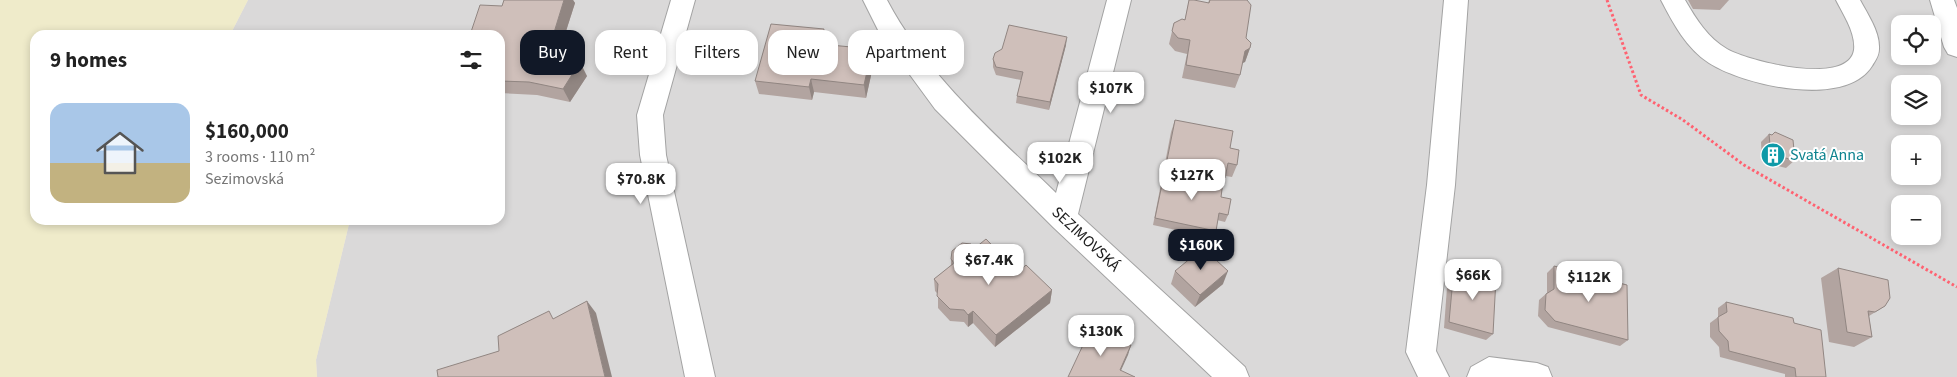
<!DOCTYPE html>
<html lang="en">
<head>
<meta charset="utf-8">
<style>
  body { margin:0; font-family:"Source Sans 3",sans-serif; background:#f2f2f2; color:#222; height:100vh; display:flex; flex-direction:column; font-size:19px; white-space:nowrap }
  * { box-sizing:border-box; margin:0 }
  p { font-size:16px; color:#767676 }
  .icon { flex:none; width:28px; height:28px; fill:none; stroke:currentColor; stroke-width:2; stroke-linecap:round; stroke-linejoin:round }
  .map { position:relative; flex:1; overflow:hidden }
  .panel { position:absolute; left:30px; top:30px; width:475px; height:195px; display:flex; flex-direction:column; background:#fff; border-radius:15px; box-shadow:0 2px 8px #0003 }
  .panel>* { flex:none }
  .top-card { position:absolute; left:520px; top:30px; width:475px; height:45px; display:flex; gap:10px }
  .tools { position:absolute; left:1891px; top:15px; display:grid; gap:10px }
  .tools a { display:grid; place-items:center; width:50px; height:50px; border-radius:10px; background:#fff; box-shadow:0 2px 8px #0003; font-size:25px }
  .price { position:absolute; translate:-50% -42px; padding:0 11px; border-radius:10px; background:#fff; color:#222; font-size:16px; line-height:32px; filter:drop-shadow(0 1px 2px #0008) }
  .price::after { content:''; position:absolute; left:50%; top:30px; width:15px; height:11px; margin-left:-8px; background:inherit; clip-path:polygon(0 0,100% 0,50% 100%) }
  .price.active { background:#111827; color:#fff }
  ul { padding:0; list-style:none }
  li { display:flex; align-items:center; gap:15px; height:125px; padding:0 20px }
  li span { display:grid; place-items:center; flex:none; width:140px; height:100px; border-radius:15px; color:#555 }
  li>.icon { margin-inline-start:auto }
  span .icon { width:60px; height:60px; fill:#fffc; stroke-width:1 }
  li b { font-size:21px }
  h2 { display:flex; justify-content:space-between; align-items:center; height:60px; padding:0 20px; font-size:21px }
  .pill { padding:0 18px; border-radius:15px; background:#fff; box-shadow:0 2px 8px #0003; font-size:18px; line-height:45px }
  .pill.active { background:#111827; color:#fff }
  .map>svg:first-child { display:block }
  .residential { fill:#dad9d9; fill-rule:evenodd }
  .farmland { fill:#efebca }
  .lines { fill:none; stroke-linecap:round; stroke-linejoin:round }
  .minor-casing { stroke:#a3a3a3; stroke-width:2 }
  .path { stroke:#ff6271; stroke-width:3; stroke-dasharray:2.5 2.5; stroke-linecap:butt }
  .minor { fill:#fff; fill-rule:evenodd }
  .wall { fill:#b2a4a0 }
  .shaded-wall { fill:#918682 }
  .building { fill:#cfbfba; stroke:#918682 }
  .labels { text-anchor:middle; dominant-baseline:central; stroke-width:4; stroke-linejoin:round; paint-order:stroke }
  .culture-label { font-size:16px; fill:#0d838f; stroke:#fff; text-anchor:start }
  .street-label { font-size:16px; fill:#1c1c1c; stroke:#fff }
</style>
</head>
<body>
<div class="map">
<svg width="1957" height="377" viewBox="0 0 1957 377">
  <rect width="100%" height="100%" fill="#efe7e1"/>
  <!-- residential -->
  <path class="residential" d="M248,0H1957V377H317L316,360L350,220H500V35H230ZM1900,24H1932V56H1900ZM1900,84H1932V116H1900ZM1900,144H1932V176H1900ZM1900,204H1932V236H1900Z"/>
  <!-- farmland -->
  <polygon class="farmland" points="0,0 248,0 230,35 35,35 35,220 350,220 316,360 317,377 0,377"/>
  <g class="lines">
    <defs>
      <g id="minor">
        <polygon points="671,0 695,0 663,115 666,155 715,377 685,377 640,155 637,115"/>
        <path d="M863,0H887C927,76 995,134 1056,193L1107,0H1131L1078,214L1245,367L1249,377H1212L1053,227L935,109L880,34Z"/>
        <polygon points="1444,0 1468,0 1455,185 1436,351 1449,377 1418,377 1406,352 1427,185"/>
        <path d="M1661,0H1685C1696,19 1708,38 1727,49C1748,61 1848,87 1854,50C1856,33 1843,14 1836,0H1860C1868,15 1880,32 1879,49C1879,56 1875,61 1872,66C1845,109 1743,85 1709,63C1686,48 1673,23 1661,0Z"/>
        <polygon points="1930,0 1954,0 1957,8 1957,57 1948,54 1944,47"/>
        <polygon points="1489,357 1537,363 1548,367 1552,377 1467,377 1471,367"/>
      </g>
    </defs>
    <!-- minor casing -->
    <use href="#minor" class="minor-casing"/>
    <!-- path -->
    <polyline class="path" points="1607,0 1641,95 1683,120 1744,165 1957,287"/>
    <!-- minor -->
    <use href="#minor" class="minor"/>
  </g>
  <!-- wall -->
  <g class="wall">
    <polygon points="504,0 573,0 575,3 559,53 537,52 536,55 587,76 570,102 537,95 500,93 500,35 502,6"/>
    <polygon points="1189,0 1208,3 1209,0 1247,0 1246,38 1250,48 1245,62 1242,63 1240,75 1235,88 1182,78 1187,54 1175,51 1169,44 1174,23 1185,19"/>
    <polygon points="1688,0 1729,0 1720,10 1693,9"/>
    <polygon points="827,43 826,45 874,62 866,98 814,92 812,100 759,94 755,81"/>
    <polygon points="1066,45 1049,110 1016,103 1017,96 1021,80 996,75 993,67 993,59"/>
    <polygon points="1175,120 1230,148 1237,165 1232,177 1226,176 1223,182 1221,197 1228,215 1225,222 1217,220 1216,231 1213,238 1153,225 1171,132"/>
    <polygon points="1769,134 1795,160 1786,168 1762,162 1761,142"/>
    <polygon points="975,248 1052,290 1050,303 995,347 973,323 968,327 964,322 950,321 938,308 938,294 935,291 934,279 951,266 951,259"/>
    <polygon points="1554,266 1628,340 1620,346 1548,327 1538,316 1539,300 1547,293 1547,273"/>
    <polygon points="1454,268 1493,334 1486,340 1444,328 1448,274"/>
    <polygon points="1838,268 1885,306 1869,316 1872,337 1854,347 1829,342 1821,278"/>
    <polygon points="1175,271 1223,284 1195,307 1171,284"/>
    <polygon points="1726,302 1794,323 1826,377 1785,377 1785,374 1720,357 1719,347 1710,337 1710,323 1718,317 1718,308"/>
  </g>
  <!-- shaded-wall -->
  <g class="shaded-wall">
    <polygon points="564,0 573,0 575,3 559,53 552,39"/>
    <polygon points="824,29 827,43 823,57 820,44"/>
    <polygon points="1067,37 1066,45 1049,110 1050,102"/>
    <polygon points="529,38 537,52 532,68 524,55"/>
    <polygon points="1250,48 1245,62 1240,64 1245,51"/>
    <polygon points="872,49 874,62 866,98 864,85"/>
    <polygon points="580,62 587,76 570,102 563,89"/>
    <polygon points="811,79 814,92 812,100 809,87"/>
    <polygon points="1228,271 1223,284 1195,307 1200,295"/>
    <polygon points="1052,290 1050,303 995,347 996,335"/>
    <polygon points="587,301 596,313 612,377 605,377"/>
    <polygon points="973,311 973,323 968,327 968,315"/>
    <polygon points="1131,345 1128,355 1118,377 1120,370"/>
  </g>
  <!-- building -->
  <g class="building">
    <polygon points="504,0 564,0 552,39 529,38 524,55 547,55 580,62 563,89 529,82 500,81 500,35 470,35 480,5 502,6"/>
    <polygon points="1189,0 1194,0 1209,3 1210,0 1247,0 1251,5 1246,38 1251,43 1250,48 1245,51 1240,75 1186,65 1190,40 1178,38 1172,31 1174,23 1182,19 1185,20"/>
    <polygon points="771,24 824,29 820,44 872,49 864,85 811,79 809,87 755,81"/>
    <polygon points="1009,25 1067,37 1050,102 1017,96 1023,72 996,67 993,59 995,53 1002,49"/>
    <polygon points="1175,120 1233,131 1230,148 1239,150 1237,165 1228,163 1225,178 1166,165"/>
    <polygon points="1775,132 1793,140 1795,160 1771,155 1769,134 1772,135"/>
    <polygon points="1165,170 1223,182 1221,197 1231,199 1228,215 1219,213 1216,231 1155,218"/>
    <polygon points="986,239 1018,272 1026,265 1052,290 996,335 973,311 968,315 964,310 950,309 937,296 938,284 934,279 954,263 951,259 952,251 962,243 971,244 975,248"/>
    <polygon points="1203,248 1228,271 1200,295 1175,271"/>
    <polygon points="1554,266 1627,285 1628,340 1555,321 1545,310 1546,294 1554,289"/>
    <polygon points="1454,268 1496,278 1493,334 1449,322"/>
    <polygon points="1838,268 1888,280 1890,298 1885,306 1875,312 1868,311 1872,337 1847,332"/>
    <polygon points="587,301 605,377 438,377 437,370 499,351 498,336 549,311 553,319"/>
    <polygon points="1726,302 1793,318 1794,323 1821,330 1826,377 1796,377 1795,368 1729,351 1728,341 1719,331 1718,317 1727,312"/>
    <polygon points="1091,328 1131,345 1120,370 1135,377 1068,377"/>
  </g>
  <!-- icons -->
  <defs>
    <symbol id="building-disc" viewBox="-11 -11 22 22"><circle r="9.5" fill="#0f9aa8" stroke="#fff"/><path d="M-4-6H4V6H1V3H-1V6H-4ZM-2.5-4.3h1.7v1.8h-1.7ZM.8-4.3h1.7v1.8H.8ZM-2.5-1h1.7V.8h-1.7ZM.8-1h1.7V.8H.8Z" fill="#fff"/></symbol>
  </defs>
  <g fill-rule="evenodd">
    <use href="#building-disc" x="1759" y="141" width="28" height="28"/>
  </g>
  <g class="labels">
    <!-- culture labels -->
    <g class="culture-label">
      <text x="1790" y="155">Svatá Anna</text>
    </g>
    <!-- street labels -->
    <g class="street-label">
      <text transform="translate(1086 239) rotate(43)">SEZIMOVSKÁ</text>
    </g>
  </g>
</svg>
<div class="tools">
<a><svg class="icon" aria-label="locate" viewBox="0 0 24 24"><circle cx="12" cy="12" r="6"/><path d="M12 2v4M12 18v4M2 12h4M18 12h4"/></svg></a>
<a><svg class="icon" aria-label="layers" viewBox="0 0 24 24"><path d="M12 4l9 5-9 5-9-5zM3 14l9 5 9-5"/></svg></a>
<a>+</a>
<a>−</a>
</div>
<b class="price" style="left:1111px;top:114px">$107K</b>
<b class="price" style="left:1060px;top:184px">$102K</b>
<b class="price" style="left:1192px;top:201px">$127K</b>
<b class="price" style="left:641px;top:205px">$70.8K</b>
<b class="price active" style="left:1201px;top:271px">$160K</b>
<b class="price" style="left:989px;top:286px">$67.4K</b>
<b class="price" style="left:1473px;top:301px">$66K</b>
<b class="price" style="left:1589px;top:303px">$112K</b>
<b class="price" style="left:1101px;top:357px">$130K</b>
<div class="top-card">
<a class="pill active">Buy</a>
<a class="pill">Rent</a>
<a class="pill">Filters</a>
<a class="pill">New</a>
<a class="pill">Apartment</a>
</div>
<section class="panel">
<h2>9 homes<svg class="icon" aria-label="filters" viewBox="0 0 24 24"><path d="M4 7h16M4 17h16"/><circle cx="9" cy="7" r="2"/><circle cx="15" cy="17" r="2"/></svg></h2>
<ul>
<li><span style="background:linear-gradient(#a9c7e8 60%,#c2b280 0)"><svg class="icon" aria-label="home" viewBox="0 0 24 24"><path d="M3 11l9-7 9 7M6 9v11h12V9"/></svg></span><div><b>$160,000</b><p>3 rooms · 110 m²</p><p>Sezimovská</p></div></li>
</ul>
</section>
</div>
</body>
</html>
